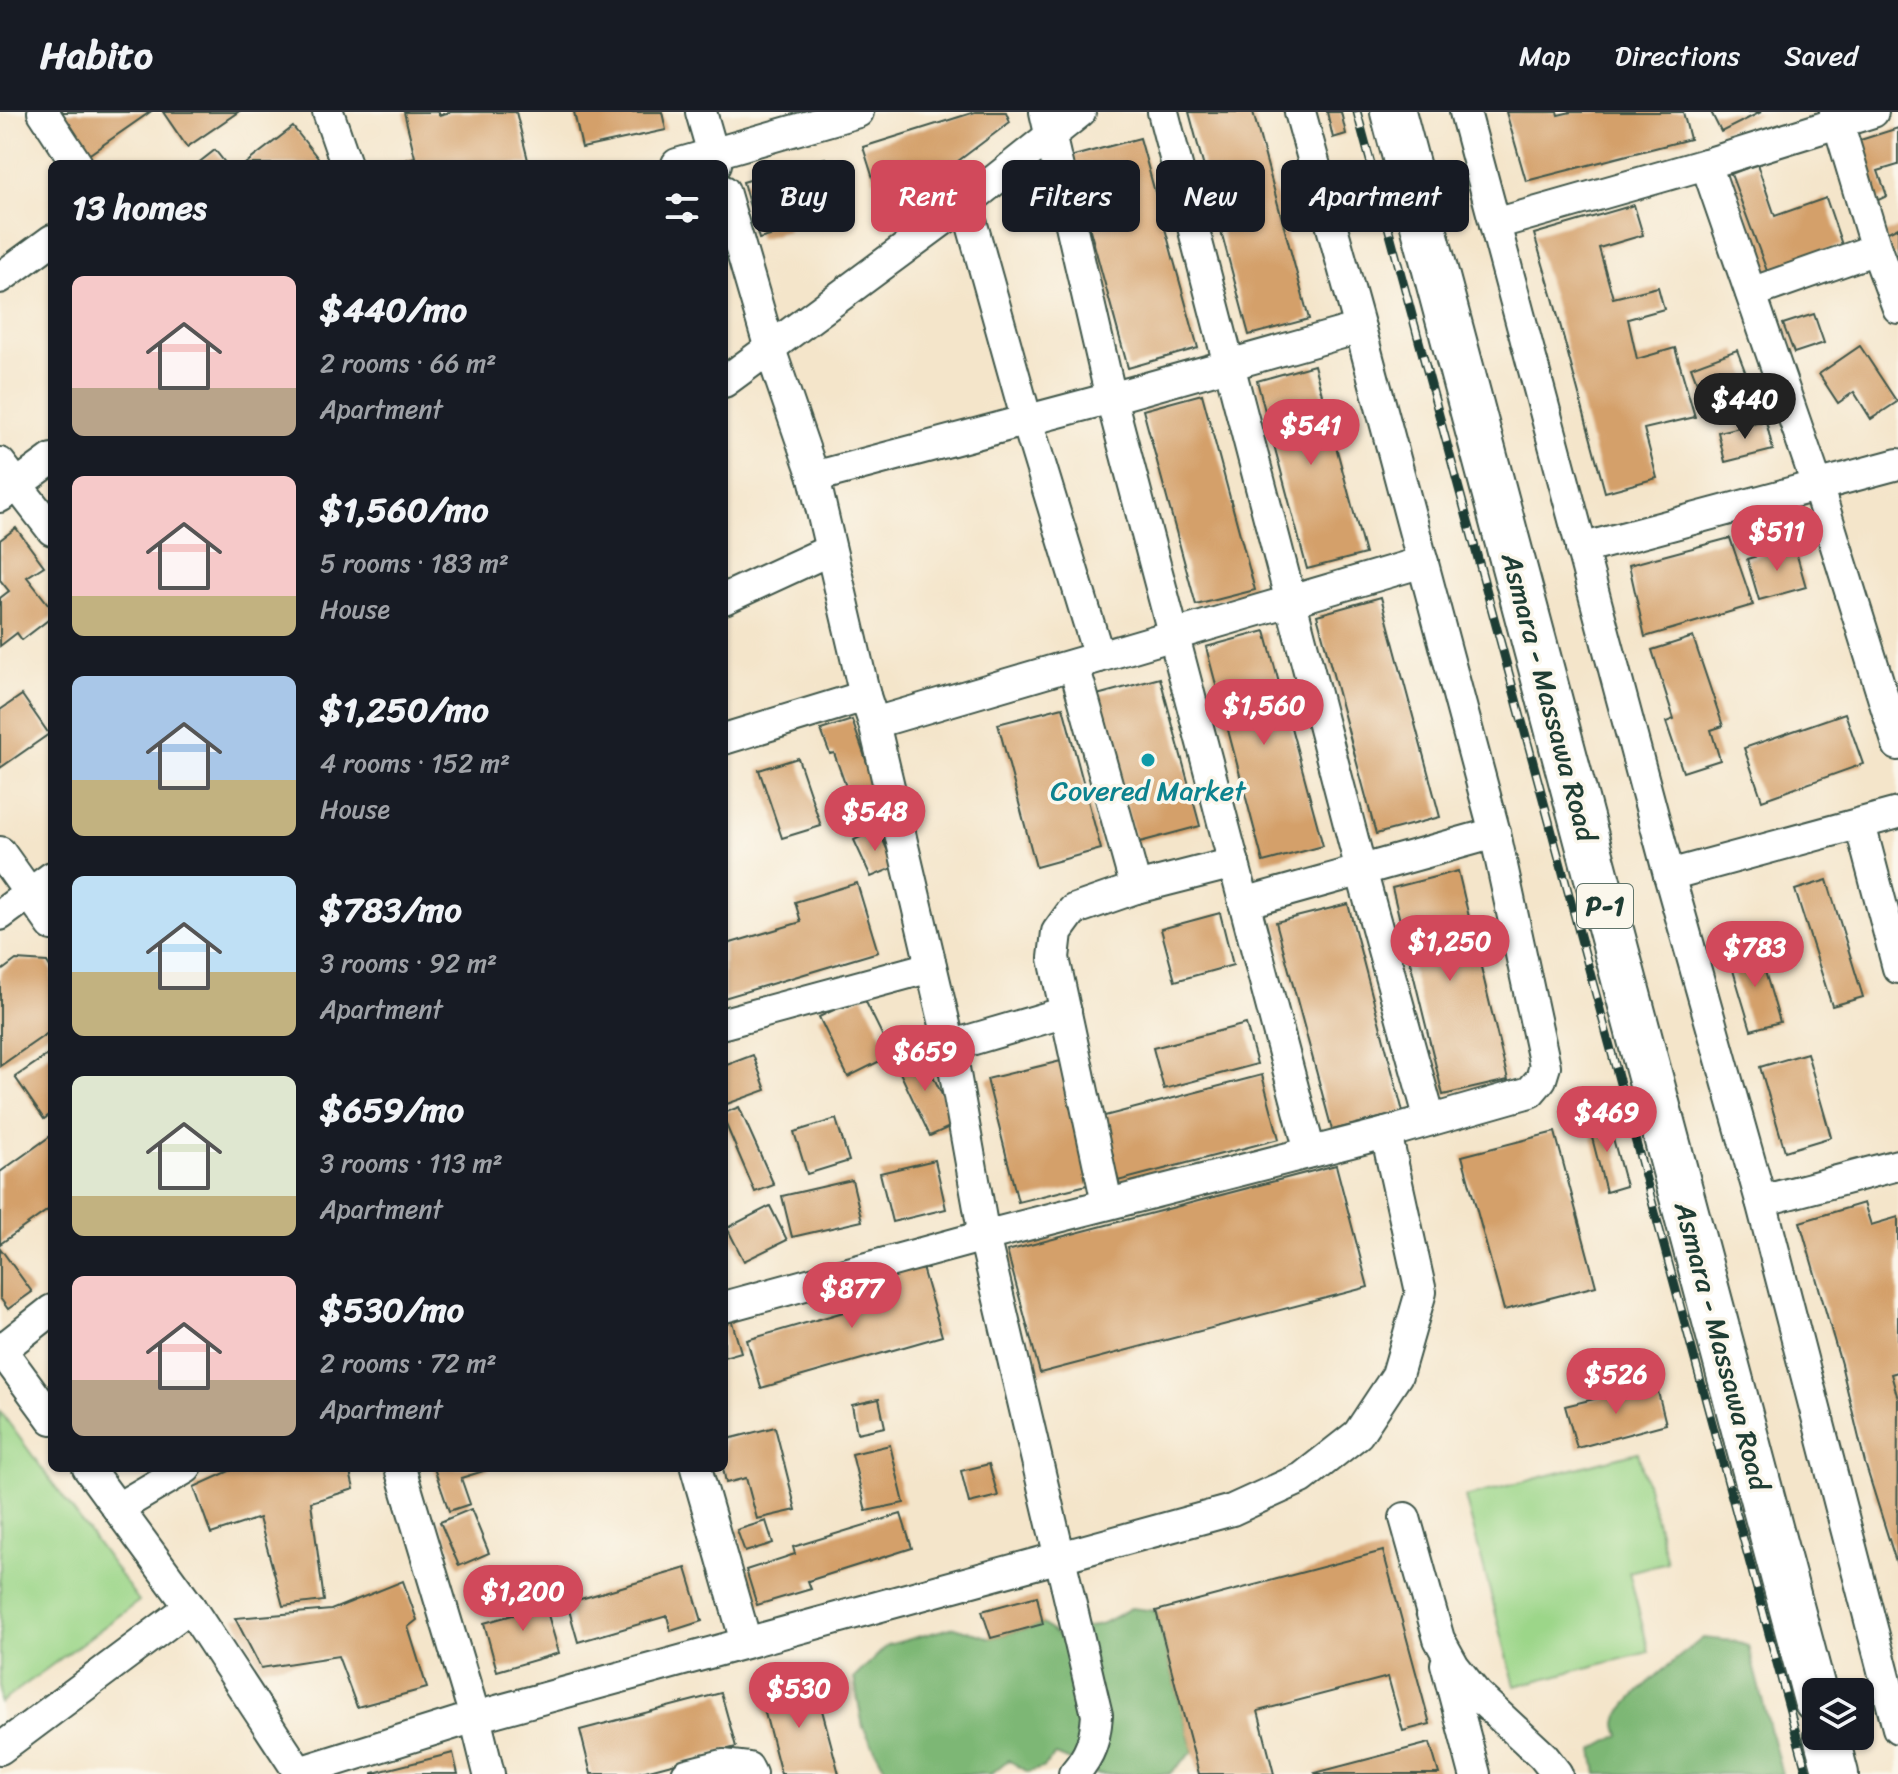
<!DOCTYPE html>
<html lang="en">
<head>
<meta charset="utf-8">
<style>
  body { margin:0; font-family:Sriracha,sans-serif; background:#242831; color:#f1f3f6; height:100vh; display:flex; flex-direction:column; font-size:30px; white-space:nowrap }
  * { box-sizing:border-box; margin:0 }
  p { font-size:26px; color:#9ea1a6 }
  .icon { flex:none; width:44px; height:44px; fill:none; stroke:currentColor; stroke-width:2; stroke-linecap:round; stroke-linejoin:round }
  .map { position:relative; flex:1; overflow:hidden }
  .side { position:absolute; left:48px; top:48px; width:680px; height:1312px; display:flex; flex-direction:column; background:#171b24; border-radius:12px; box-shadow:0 2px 6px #0004 }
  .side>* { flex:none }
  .guide { position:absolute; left:752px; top:48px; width:760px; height:72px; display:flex; gap:16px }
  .controls { position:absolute; left:1802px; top:1566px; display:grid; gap:16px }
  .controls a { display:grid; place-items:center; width:72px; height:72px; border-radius:12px; background:#171b24; box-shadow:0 2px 6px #0004; font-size:40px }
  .price { position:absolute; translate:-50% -68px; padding:0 18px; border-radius:28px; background:#d1495b; color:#fff; font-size:26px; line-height:52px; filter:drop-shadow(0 2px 4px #0008) }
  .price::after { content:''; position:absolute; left:50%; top:48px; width:24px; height:18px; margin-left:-12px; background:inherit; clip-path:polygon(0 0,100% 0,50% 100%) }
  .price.on { background:#222; color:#fff }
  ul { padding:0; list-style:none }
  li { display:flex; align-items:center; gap:24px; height:200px; padding:0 24px }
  li span { display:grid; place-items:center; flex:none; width:224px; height:160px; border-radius:12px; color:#555 }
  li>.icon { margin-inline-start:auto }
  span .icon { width:96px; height:96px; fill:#fffc; stroke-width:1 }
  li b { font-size:34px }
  h2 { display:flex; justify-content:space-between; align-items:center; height:96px; padding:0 24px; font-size:34px }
  .pill { padding:0 28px; border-radius:12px; background:#171b24; box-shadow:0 2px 6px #0004; font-size:28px; line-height:72px }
  .pill.on { background:#d1495b; color:#fff }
  header { display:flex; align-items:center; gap:48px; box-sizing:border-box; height:112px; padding:0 40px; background:#171b24; border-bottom:2px solid #363941 }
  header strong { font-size:38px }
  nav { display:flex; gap:44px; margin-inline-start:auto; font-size:28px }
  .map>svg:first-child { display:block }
  .green { fill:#9cd689; stroke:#5e8a5e; stroke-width:2 }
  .forest { fill:#7db775; stroke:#4e7a54; stroke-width:2 }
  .building { fill:#d4a06a }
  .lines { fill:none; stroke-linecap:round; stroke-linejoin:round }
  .minor-casing { stroke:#3f564a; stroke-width:34 }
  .trunk-casing { stroke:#3f564a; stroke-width:48 }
  .minor { stroke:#fff; stroke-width:30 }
  .trunk { stroke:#fff; stroke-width:44 }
  .rail-casing { stroke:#1f3d34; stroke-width:9 }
  .rail { stroke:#fbf7ec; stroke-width:6; stroke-dasharray:18; stroke-linecap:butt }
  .culture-dot { fill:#0f9aa8; stroke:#fbf7ec; stroke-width:3 }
  .labels { text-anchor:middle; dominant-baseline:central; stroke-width:7; stroke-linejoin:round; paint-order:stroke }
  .shield { fill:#fbf7ec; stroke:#61756b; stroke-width:2 }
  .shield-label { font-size:26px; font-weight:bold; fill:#1f3d34 }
  .street-label { font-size:28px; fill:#1f3d34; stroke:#fbf7ec }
  .culture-label { font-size:28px; fill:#0d838f; stroke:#fbf7ec }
</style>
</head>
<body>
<header>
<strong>Habito</strong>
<nav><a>Map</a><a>Directions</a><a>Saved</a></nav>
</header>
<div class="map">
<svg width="1898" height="1662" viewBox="0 0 1898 1662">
  <rect width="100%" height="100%" fill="#fbf7ec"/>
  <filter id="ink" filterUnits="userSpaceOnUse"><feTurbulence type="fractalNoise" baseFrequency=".0125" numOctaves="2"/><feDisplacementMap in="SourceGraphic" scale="16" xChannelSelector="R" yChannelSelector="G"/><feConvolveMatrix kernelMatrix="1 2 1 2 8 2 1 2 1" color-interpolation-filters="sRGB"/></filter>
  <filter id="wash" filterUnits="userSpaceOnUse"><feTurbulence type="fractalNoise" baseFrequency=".006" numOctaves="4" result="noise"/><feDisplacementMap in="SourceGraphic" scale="32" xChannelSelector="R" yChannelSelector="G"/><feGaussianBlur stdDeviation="1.8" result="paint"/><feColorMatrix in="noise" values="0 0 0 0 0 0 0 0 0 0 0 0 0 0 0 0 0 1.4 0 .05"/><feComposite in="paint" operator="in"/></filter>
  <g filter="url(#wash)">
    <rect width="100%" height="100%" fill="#f4e5ca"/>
    <!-- green -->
    <g class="green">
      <polygon points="0,1299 139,1489 0,1591"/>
      <polygon points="1638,1340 1667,1450 1629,1460 1649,1540 1515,1574 1465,1385"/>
    </g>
    <!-- forest -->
    <g class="forest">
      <polygon points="1131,1496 1156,1499 1193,1640 1169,1662 1096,1662 1094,1659 1056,1643 1042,1656 1028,1660 1008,1648 991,1662 891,1662 886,1658 863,1615 854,1566 888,1533 954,1515 991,1526 1043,1512 1058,1524 1103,1511"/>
      <path d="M1703,1526L1733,1529L1748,1534L1782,1662H1597L1593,1638L1620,1623C1619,1619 1617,1615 1617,1611C1617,1591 1686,1540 1703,1526Z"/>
    </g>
    <g id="blocks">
      <!-- building -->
      <g class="building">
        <polygon points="58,0 150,0 84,46"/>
        <polygon points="163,0 238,0 187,35"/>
        <polygon points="404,0 439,0 439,3 451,0 516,0 529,52 390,52 415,45"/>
        <polygon points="574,0 662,0 666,18 582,36"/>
        <polygon points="975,0 1006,0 1010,10 885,104 863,35"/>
        <polygon points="1189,0 1253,0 1309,207 1249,223"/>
        <polygon points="1327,0 1341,0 1346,22 1333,26"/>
        <polygon points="1506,0 1557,0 1558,3 1571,0 1683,0 1690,27 1526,69"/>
        <polygon points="1711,0 1761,0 1721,20"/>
        <polygon points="293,15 321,50 318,52 245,52"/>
        <polygon points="1898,16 1898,53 1878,59 1887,84 1872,91 1851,31"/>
        <polygon points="1140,26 1198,236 1128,256 1070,45"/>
        <polygon points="215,38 226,52 197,52"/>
        <polygon points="825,46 834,74 779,90 788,119 759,127 743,70"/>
        <polygon points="1757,52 1775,104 1826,86 1842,133 1767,159 1731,62"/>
        <polygon points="1634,93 1643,123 1599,136 1613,186 1658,175 1664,197 1628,207 1637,247 1675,236 1695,305 1644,317 1657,366 1605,380 1553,186 1534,122"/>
        <polygon points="1898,115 1898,142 1892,145 1884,122"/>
        <polygon points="1814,202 1824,231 1794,241 1783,212"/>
        <polygon points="1860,234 1897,290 1871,307 1854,280 1838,291 1819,262"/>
        <polygon points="1737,238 1748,267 1702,284 1691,255"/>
        <polygon points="1314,253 1365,442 1307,457 1257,269"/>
        <polygon points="1202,282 1255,478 1196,493 1143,298"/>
        <polygon points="1766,309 1773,338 1725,350 1718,320"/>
        <polygon points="16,416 44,454 27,465 52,497 52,505 22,528 17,521 0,534 0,486 9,479 0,468 0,428"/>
        <polygon points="1730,426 1753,493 1645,525 1629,453"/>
        <polygon points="1794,433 1806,475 1759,488 1747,447"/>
        <polygon points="1381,485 1440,705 1376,722 1317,503"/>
        <polygon points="1265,519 1323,734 1263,750 1206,535"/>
        <polygon points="1693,525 1723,614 1711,618 1720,648 1683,660 1666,610 1674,607 1652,538"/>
        <polygon points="1160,566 1200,714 1136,731 1097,583"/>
        <polygon points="22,583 49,622 0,656 0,598"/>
        <polygon points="1063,595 1101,737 1036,755 998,612"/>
        <polygon points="1845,601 1863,652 1762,688 1744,636"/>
        <polygon points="852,608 882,694 856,703 834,641 830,642 821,618"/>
        <polygon points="798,646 821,714 782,726 759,658"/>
        <polygon points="878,717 895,755 871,765 854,728"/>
        <polygon points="1458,759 1508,968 1443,983 1392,776"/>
        <polygon points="1827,768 1863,885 1832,894 1795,778"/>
        <polygon points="857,771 878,840 724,886 724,833 801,810 795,790"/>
        <polygon points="1348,792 1403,1000 1332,1018 1276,810"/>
        <polygon points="1220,801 1233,853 1175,869 1161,817"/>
        <polygon points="1758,836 1780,910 1751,918 1729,845"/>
        <polygon points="16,848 47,850 52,858 52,918 0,954 0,860"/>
        <polygon points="863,884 892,943 848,965 819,905"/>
        <polygon points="1246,912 1257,952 1164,977 1153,936"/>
        <polygon points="920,937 956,1012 930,1024 895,950"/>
        <polygon points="52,940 52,1001 44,1007 15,965"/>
        <polygon points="1807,941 1831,1025 1785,1039 1760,955"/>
        <polygon points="753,943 766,978 724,993 724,954"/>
        <polygon points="1061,949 1091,1072 1018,1090 987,967"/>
        <polygon points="1262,963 1279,1027 1114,1070 1097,1006"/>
        <polygon points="739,995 774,1073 755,1080 724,1008 724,1001"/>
        <polygon points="1607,1004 1626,1074 1606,1080 1588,1010"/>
        <polygon points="836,1007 849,1049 807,1062 794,1020"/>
        <polygon points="1555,1020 1596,1174 1504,1198 1462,1044"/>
        <polygon points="52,1023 52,1095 0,1132 0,1060"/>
        <polygon points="935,1048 946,1097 892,1110 880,1061"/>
        <polygon points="1336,1053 1368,1175 1040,1261 1007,1139"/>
        <polygon points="852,1068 862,1109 792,1125 782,1084"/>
        <polygon points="1864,1091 1871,1113 1898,1105 1898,1260 1891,1262 1898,1287 1897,1453 1865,1351 1841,1252 1800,1110"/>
        <polygon points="770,1094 787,1128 744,1149 727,1116"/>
        <polygon points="0,1136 32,1180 8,1197 0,1186"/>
        <polygon points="920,1149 942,1224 761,1276 747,1228 878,1190 870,1163"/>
        <polygon points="729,1200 741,1240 724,1245 724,1202"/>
        <polygon points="1656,1272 1666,1312 1577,1336 1565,1294"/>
        <polygon points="879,1287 885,1315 857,1321 852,1293"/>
        <polygon points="775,1315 796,1398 757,1407 746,1366 726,1371 723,1356 724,1356 724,1328"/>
        <polygon points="890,1333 904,1391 866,1399 852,1342"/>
        <polygon points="989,1352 998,1384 969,1391 961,1359"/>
        <polygon points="236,1356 349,1356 354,1377 311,1390 324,1489 283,1494 259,1406 211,1422 194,1375"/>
        <polygon points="434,1356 490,1356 490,1357 461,1366 470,1392 449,1399"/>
        <polygon points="471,1397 489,1441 459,1454 440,1410"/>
        <polygon points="901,1402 912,1436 808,1469 811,1477 757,1493 746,1458 795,1442 793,1435"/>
        <polygon points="766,1409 773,1431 745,1440 737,1418"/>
        <polygon points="1383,1439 1430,1612 1403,1619 1388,1565 1258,1599 1274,1662 1199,1662 1156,1499"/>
        <polygon points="686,1456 702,1509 671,1519 667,1504 578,1530 567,1491"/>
        <polygon points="403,1469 417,1508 408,1515 427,1576 357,1595 338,1544 261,1556 235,1506 331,1498"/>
        <polygon points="540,1475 559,1541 497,1559 484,1511 520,1501 515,1482"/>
        <polygon points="1037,1484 1043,1512 991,1526 982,1499"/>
        <polygon points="814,1568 839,1662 781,1662 760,1582"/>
        <polygon points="721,1581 736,1635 634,1662 591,1662 580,1618"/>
        <polygon points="1430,1631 1439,1662 1316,1662 1315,1661"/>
        <polygon points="453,1641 458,1662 373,1662 373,1661"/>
      </g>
    </g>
  </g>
  <g filter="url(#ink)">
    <use href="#blocks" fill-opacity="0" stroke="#3f564a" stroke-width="2"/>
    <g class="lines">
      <defs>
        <g id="minor">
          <polyline points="43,0 77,52"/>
          <polyline points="328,0 346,52"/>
          <polyline points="701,0 716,52"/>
          <polyline points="1045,0 1111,286 1310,1040"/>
          <polyline points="1163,0 1361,758 1430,1008"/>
          <polyline points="1465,0 1669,763 1761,1089 1898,1616"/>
          <polyline points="1835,0 1876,137 1898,196"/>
          <polyline points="677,52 858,0"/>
          <polyline points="1706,52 1817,373 1898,633"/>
          <path d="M724,79L770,237L814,365L865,584L874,611L950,934L984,1124L1097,1603C1095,1628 1091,1642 1074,1662"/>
          <polyline points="966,91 1027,309 1099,545"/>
          <polyline points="1495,112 1706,52 1873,0"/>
          <polyline points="0,166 52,128"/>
          <polyline points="1751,181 1876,137"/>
          <polyline points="724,270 966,91 1080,0"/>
          <polyline points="0,351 52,418"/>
          <polyline points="814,365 1111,286 1360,216"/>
          <polyline points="0,385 52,347"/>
          <polyline points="1581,437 1898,352"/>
          <polyline points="724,487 830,438"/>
          <polyline points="1074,553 1136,776"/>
          <polyline points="874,611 1423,450"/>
          <polyline points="724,627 865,584"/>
          <polyline points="1860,712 1898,856"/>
          <polyline points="0,740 52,813"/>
          <polyline points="1669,763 1898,701"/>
          <polyline points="1244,791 1495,721"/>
          <polyline points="0,803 52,765"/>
          <polyline points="724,911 931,855"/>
          <polyline points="950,934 1066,900"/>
          <polyline points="1761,1089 1898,1053"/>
          <polyline points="1107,1091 1054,846 1057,820 1073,798 1136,776 1234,751"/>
          <polyline points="724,1195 984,1124 1386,1021 1530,980 1541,967 1545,954 1495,721 1360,216 1300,0"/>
          <polyline points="0,1236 52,1307"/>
          <polyline points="1,1238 52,1198"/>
          <polyline points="88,1356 190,1495 300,1662"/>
          <polyline points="400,1356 475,1605 489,1662"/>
          <polyline points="696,1356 746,1530"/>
          <polyline points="118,1396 186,1356"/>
          <polyline points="1405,1406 1439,1527 1454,1554 1477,1583 1543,1644 1557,1662"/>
          <polyline points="1446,1552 1475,1662"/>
          <polyline points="0,1637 190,1495"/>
          <polyline points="299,1660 475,1605 1232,1398 1302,1366 1358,1322 1397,1263 1421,1180 1386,1021"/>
          <polyline points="687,1662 723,1653 748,1656 751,1662"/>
        </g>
        <g id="trunk">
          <polyline points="1393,0 1816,1588"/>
          <polyline points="1826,1624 1836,1662"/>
        </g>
      </defs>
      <!-- minor casing -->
      <use href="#minor" class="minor-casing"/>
      <!-- trunk casing -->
      <use href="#trunk" class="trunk-casing"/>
      <!-- minor -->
      <use href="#minor" class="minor"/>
      <!-- trunk -->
      <use href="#trunk" class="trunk"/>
      <defs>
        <polyline id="rail" points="1357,0 1807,1662"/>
      </defs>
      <!-- rail casing -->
      <use href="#rail" class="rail-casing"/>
      <!-- rail -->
      <use href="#rail" class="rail"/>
    </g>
  </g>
  <!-- markers -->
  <circle class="culture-dot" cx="1148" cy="648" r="8"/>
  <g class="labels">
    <!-- shield labels -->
    <rect class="shield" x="1577" y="772" width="56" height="44" rx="6"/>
    <g class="shield-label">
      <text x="1605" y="794">P-1</text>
    </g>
    <!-- street labels -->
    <g class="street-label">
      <text transform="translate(1549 585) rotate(75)">Asmara - Massawa Road</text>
      <text transform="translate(1722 1234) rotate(75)">Asmara - Massawa Road</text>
    </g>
    <!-- culture labels -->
    <g class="culture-label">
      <text x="1148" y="678">Covered Market</text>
    </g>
  </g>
</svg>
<div class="controls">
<a><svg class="icon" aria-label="layers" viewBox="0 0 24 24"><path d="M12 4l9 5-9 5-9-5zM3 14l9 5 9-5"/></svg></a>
</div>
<b class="price on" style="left:1745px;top:329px">$440</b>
<b class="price" style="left:1311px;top:355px">$541</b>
<b class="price" style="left:1777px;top:461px">$511</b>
<b class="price" style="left:1264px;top:635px">$1,560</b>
<b class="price" style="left:875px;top:741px">$548</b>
<b class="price" style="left:1450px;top:871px">$1,250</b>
<b class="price" style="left:1755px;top:877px">$783</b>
<b class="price" style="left:925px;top:981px">$659</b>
<b class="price" style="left:1607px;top:1042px">$469</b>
<b class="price" style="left:852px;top:1218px">$877</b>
<b class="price" style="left:1616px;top:1304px">$526</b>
<b class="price" style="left:523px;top:1521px">$1,200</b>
<b class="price" style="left:799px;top:1618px">$530</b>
<div class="guide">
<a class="pill">Buy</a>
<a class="pill on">Rent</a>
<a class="pill">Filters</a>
<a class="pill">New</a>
<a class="pill">Apartment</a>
</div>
<section class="side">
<h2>13 homes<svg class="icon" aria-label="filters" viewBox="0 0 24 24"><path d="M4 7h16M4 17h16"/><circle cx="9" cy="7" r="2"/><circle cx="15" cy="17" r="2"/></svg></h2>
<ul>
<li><span style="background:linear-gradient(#f6c9c9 70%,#b9a48a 0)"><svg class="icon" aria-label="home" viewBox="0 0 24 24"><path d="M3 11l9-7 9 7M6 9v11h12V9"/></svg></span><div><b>$440/mo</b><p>2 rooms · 66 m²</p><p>Apartment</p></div></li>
<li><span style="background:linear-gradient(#f6c9c9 75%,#c2b280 0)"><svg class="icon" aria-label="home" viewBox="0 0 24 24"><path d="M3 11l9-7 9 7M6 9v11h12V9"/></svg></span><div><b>$1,560/mo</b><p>5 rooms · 183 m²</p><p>House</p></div></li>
<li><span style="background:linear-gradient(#a9c7e8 65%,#c2b280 0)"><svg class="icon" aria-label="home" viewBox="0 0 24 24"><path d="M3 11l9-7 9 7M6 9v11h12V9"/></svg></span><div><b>$1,250/mo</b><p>4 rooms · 152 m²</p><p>House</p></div></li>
<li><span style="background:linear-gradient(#bfe0f5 60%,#c2b280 0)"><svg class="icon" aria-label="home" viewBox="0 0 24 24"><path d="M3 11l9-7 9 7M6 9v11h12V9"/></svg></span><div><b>$783/mo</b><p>3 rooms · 92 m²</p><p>Apartment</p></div></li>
<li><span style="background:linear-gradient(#dfe7d0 75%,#c2b280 0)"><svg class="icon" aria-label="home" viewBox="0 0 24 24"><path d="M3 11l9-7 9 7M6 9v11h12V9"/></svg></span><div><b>$659/mo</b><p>3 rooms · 113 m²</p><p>Apartment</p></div></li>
<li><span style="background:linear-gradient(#f6c9c9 65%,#b9a48a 0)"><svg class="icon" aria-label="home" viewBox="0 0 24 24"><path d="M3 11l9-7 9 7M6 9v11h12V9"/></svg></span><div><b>$530/mo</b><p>2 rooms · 72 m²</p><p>Apartment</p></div></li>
</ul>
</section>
</div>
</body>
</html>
